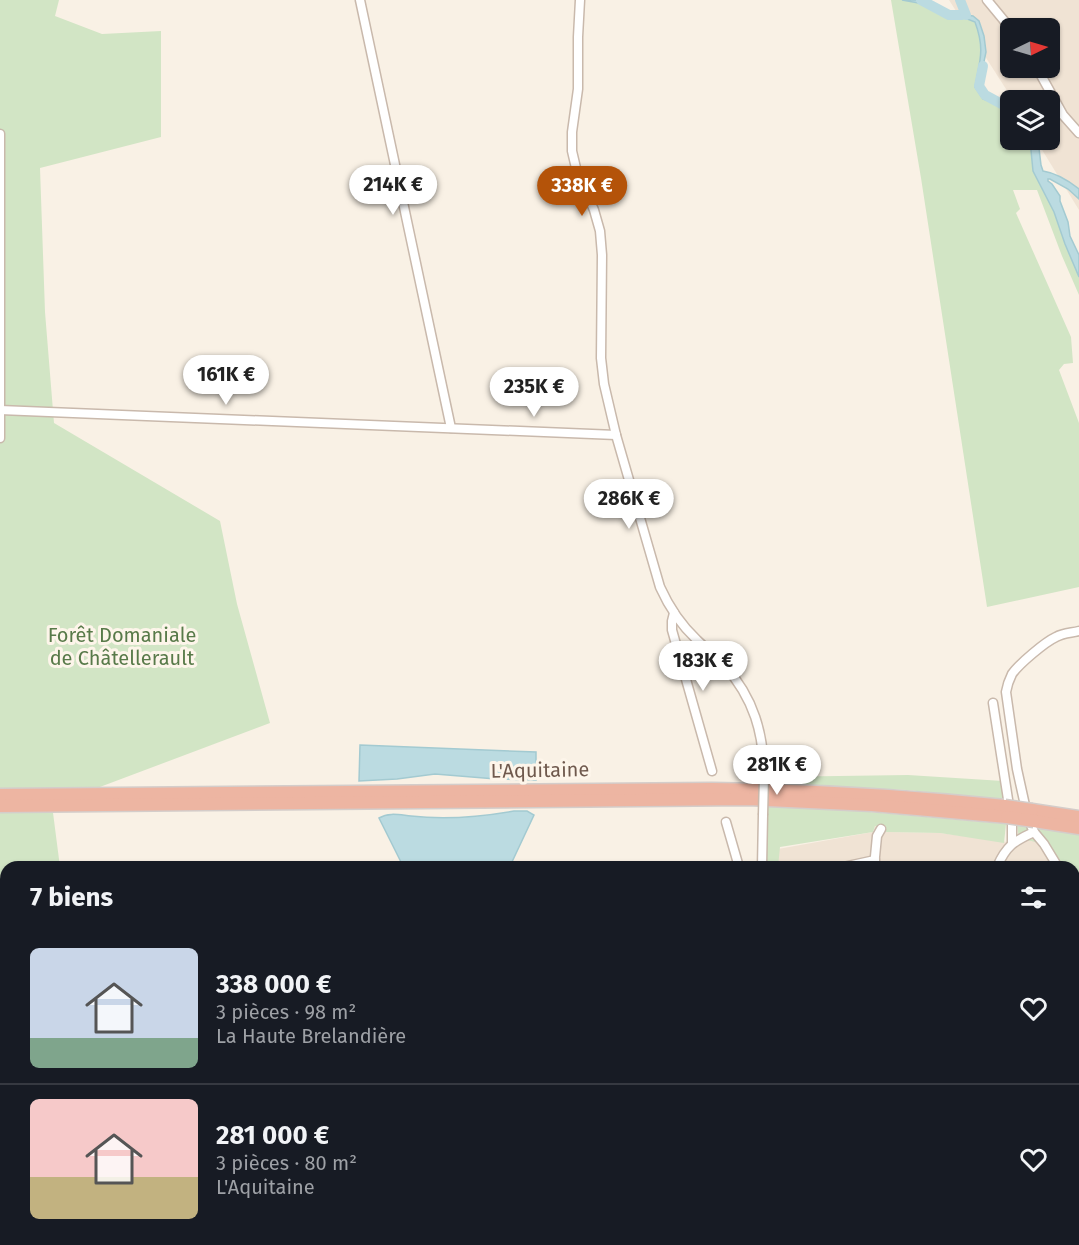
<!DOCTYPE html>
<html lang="fr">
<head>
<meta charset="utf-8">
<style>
  body { margin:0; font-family:"Fira Sans",sans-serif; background:#242831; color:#f1f3f6; height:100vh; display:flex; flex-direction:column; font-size:22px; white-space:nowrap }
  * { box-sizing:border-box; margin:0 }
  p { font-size:20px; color:#9ea1a6 }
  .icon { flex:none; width:33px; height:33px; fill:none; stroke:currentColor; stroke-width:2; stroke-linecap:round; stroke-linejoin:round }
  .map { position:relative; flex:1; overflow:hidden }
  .sheet { position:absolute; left:0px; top:861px; width:1080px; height:384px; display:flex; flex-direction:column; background:#171b24; border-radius:18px 18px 0 0; box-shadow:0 2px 4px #0004 }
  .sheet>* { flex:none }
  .needle { width:39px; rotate:85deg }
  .tools { position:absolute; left:1000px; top:18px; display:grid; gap:12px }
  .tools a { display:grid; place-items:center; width:60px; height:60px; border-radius:9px; background:#171b24; box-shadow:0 2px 4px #0004; font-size:30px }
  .price { position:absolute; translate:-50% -51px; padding:0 14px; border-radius:21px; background:#fff; color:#222; font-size:20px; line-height:39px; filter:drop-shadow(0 2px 3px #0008) }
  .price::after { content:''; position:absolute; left:50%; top:36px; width:18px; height:14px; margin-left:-9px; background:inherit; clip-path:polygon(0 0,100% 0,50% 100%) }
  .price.selected { background:#b45309; color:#fff }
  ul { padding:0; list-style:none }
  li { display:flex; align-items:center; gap:18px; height:150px; padding:0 30px }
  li+li { border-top:2px solid #363941 }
  li span { display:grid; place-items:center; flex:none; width:168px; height:120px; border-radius:9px; color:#555 }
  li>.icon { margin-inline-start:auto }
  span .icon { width:72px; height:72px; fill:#fffc; stroke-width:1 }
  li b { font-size:26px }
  h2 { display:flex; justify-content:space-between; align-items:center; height:72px; padding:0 30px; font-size:26px }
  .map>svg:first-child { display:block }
  .residential { fill:#f0e3d4; fill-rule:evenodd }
  .green { fill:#d2e5c5 }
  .water { fill:#bbdbe1; stroke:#a3cad1; stroke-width:1.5 }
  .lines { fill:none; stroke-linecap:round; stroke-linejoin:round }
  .river { stroke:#bbdbe1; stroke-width:10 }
  .minor-casing { stroke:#c9b9ac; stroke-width:11 }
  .highway-casing { stroke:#d4cdca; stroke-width:15 }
  .minor { stroke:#fff; stroke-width:8 }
  .highway { stroke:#edb5a2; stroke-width:12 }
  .minor-bridge-casing { stroke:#c9b9ac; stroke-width:11; stroke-linecap:butt }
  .highway-bridge-casing { stroke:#d4cdca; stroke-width:15; stroke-linecap:butt }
  .minor-bridge { stroke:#fff; stroke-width:8 }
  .highway-bridge { stroke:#edb5a2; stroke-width:12 }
  .labels { text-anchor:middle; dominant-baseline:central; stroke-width:6; stroke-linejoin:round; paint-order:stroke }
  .park-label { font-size:20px; fill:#587a49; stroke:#fdf5ea }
  .street-label { font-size:20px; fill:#6f594d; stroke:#fdf5ea }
</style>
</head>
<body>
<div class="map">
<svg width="1079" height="1245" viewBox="0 0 1079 1245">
  <rect width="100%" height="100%" fill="#f9f1e5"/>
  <!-- residential -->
  <g class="residential">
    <path d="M949,0H1079V210L1036,140H1050V100H1013ZM1011,28H1050V68H1011Z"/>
    <polygon points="875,826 886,826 886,832 940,833 1015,843 1026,840 1035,841 1040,845 1054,867 776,867 778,849 873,832"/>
    <polygon points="6,925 6,1239 431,1239 434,1245 0,1245 0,1037 6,1009 6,994 0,957 0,927"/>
    <polygon points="1074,1119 1079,1119 1079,1245 527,1245 524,1239 954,1239 1073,1242"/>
  </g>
  <!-- green -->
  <g class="green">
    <polygon points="0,0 59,0 55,16 102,34 161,31 161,137 40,168 45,312 54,423 220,521 237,604 270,723 52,805 60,867 6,867 6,925 0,927"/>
    <polygon points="891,0 902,0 924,4 949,19 965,18 975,22 980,34 981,46 981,63 976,79 983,99 1002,106 1011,112 1011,140 1030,140 1033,171 1054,212 1079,277 1079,295 1062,256 1037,190 1013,190 1020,209 1016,213 1071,337 1073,363 1064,364 1059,370 1079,423 1079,587 987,607 921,178"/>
    <polygon points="908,775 1003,781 1005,800 907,790 769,784 769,777"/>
    <polygon points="768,806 847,810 1006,824 1004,843 940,833 886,832 886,826 875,826 873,832 780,847 778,867 765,867"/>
    <path d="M1079,811V1119H1074V867H1054C1043,850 1043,838 1019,841L1017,822Z"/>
    <polygon points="0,957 6,994 6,1009 0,1037"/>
    <polygon points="877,1239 1073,1239 1074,1245 876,1245"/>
  </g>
  <!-- water -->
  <g class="water">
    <path d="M902,0H923L948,15L960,14L973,16L979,21L984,36L986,52L979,86L985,95L1011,108V112L1002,106L983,99L975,87C980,60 985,49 975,22L965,18L949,19L924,4Z"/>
    <path d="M1030,140H1038L1041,165L1043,171C1056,173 1069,181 1079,189V199L1068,189L1050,179H1048V181L1052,184L1060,196V201L1068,222L1070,236L1079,255V277L1065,244L1054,212L1033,171Z"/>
    <polygon points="360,745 536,752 536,780 496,779 435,774 397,779 359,781"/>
    <path d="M514,811H527L534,815L511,864L403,866L379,818C389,812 400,815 411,816C446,820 480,817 514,811Z"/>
  </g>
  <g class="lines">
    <!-- river -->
    <g class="river">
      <polyline points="921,0 949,15 962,15"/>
      <polyline points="960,0 966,15"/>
      <polyline points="983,66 979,86 985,95 1011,109"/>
    </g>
    <defs>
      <g id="minor">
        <polyline points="360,0 451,428"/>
        <path d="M580,0L578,37V89L572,132V151L576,168L594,210L600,231L602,255L601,358L604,384L616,435L660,587C669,607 681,625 697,640C706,649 716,656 724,665C754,698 764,734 764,777"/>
        <polyline points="987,0 1011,29"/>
        <polyline points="1037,68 1063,115 1079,133"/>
        <polyline points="0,134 0,438"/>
        <polyline points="0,410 616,435"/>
        <polyline points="674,613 672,621 672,630 712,771"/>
        <polyline points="993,703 1012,825 1012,843"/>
        <polyline points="726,822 739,867"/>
        <polyline points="762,867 763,815"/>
        <polyline points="843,867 875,860"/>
        <polyline points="874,867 877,836 881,829"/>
        <path d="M997,867C1006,846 1014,841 1034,832"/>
        <path d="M1058,867L1044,844L1034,832L1028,819L1017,769L1006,692C1007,686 1009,680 1012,674C1019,664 1045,642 1056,637C1063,633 1071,633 1079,631"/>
        <polyline points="1074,892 1079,899"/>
        <polyline points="0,940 6,975"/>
        <polyline points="0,1052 6,1023"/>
        <polyline points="0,1124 6,1131"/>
        <polyline points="105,1239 110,1245"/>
        <polyline points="171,1239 175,1245"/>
        <polyline points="554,1239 556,1245"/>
        <polyline points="612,1239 613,1245"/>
        <polyline points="680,1239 681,1245 683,1245"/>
        <polyline points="688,1239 689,1245"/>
        <polyline points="732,1239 732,1245"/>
        <polyline points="436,1245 437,1239"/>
      </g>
      <g id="highway">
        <path d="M0,795L712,789C810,790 908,796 1005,806"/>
        <polyline points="0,806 748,799 872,805 1007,817"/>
        <polyline points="1032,810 1079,817"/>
        <polyline points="1034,821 1079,828"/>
      </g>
    </defs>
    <!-- minor casing -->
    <use href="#minor" class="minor-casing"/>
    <!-- highway casing -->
    <use href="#highway" class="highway-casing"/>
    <!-- minor -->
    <use href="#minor" class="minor"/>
    <!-- highway -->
    <use href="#highway" class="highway"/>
    <defs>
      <polyline id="minor-bridge" points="763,815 764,777"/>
      <g id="highway-bridge">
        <polyline points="1005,806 1032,810"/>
        <polyline points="1007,817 1034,821"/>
      </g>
    </defs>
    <!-- minor-bridge casing -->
    <use href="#minor-bridge" class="minor-bridge-casing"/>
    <!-- highway-bridge casing -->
    <use href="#highway-bridge" class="highway-bridge-casing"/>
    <!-- minor-bridge -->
    <use href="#minor-bridge" class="minor-bridge"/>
    <!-- highway-bridge -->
    <use href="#highway-bridge" class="highway-bridge"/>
  </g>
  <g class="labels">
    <!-- park labels -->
    <g class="park-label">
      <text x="122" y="635">Forêt Domaniale<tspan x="122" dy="23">de Châtellerault</tspan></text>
    </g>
    <!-- street labels -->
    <g class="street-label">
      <text transform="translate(540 770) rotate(-1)">L'Aquitaine</text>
    </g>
  </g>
</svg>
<div class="tools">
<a><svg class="needle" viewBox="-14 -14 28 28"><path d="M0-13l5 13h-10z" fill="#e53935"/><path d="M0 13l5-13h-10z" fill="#9ea1a6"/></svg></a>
<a><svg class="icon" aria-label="layers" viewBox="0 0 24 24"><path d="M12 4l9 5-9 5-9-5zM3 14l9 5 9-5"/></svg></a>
</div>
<b class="price" style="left:393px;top:216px">214K €</b>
<b class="price selected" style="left:582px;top:217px">338K €</b>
<b class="price" style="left:226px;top:406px">161K €</b>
<b class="price" style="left:534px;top:418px">235K €</b>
<b class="price" style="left:629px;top:530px">286K €</b>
<b class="price" style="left:703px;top:692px">183K €</b>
<b class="price" style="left:777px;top:796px">281K €</b>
<section class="sheet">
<h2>7 biens<svg class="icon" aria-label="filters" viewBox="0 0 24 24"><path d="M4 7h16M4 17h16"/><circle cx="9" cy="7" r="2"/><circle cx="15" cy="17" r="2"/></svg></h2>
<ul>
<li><span style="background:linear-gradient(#c9d6e8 75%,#7fa58c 0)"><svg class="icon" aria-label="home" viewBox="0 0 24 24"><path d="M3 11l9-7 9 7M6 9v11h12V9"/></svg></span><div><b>338 000 €</b><p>3 pièces · 98 m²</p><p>La Haute Brelandière</p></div><svg class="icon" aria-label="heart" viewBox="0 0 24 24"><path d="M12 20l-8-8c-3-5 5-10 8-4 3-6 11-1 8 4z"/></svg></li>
<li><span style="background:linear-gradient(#f6c9c9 65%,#c2b280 0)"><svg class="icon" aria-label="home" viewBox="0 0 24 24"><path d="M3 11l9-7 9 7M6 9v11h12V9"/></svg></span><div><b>281 000 €</b><p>3 pièces · 80 m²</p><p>L'Aquitaine</p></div><svg class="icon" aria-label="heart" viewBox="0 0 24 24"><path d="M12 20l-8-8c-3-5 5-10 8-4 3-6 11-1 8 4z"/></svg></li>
</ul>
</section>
</div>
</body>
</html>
